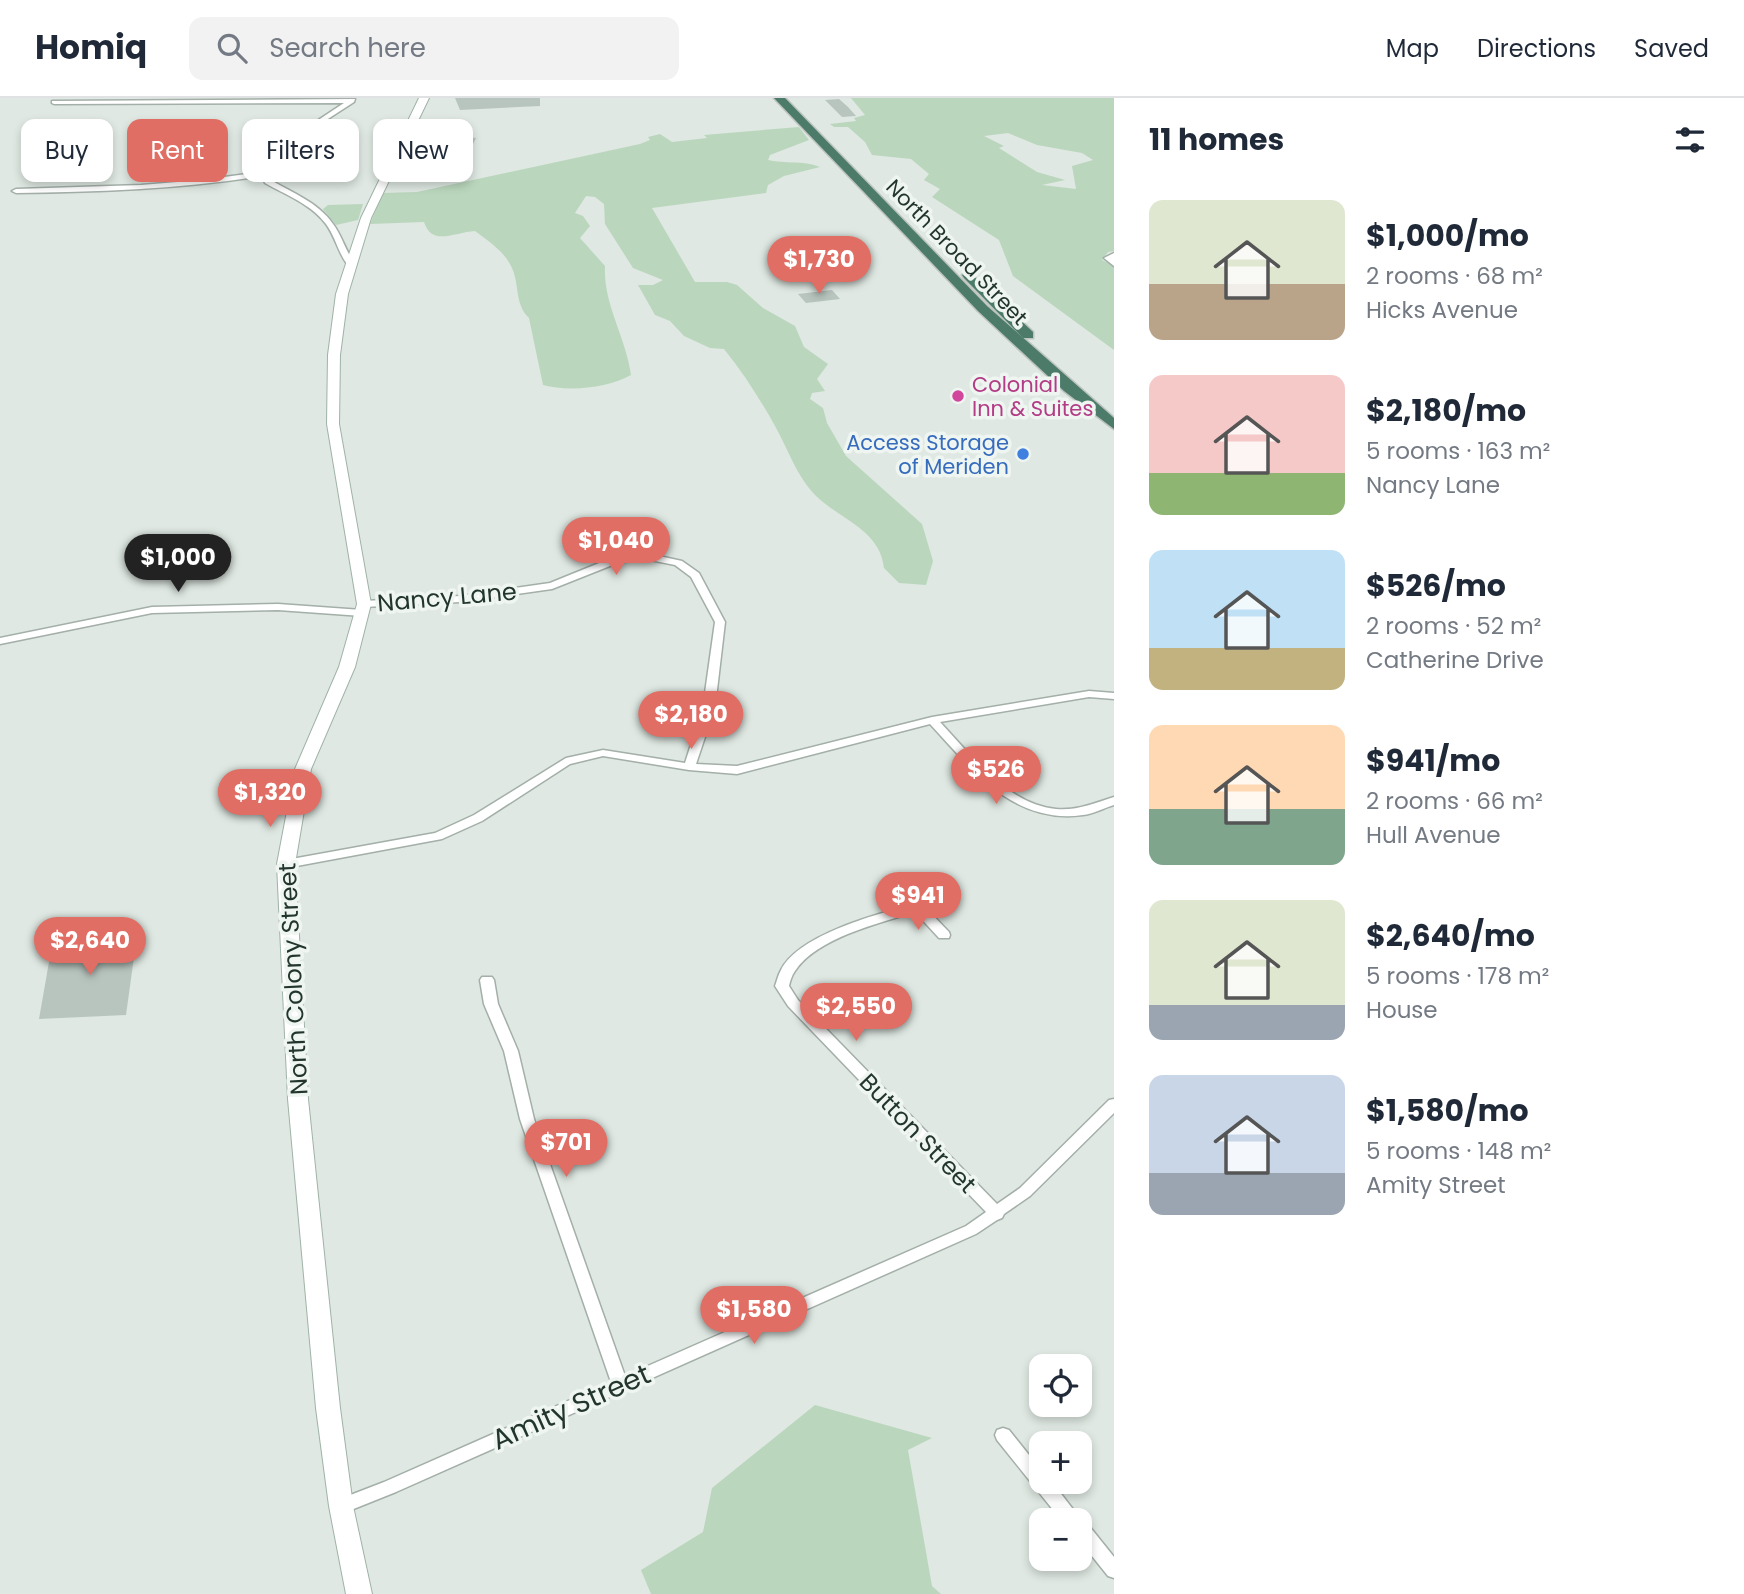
<!DOCTYPE html>
<html lang="en">
<head>
<meta charset="utf-8">
<style>
  body { margin:0; font-family:Poppins,sans-serif; background:#f2f2f3; color:#1f2937; height:100vh; display:flex; flex-direction:column; font-size:26px; white-space:nowrap }
  * { box-sizing:border-box; margin:0 }
  p { font-size:23px; color:#747a83 }
  .icon { flex:none; width:38px; height:38px; fill:none; stroke:currentColor; stroke-width:2; stroke-linecap:round; stroke-linejoin:round }
  .map { position:relative; flex:1; overflow:hidden }
  .panel { display:flex; flex-direction:column; background:#fff; width:630px }
  .panel>* { flex:none }
  .top-card { position:absolute; left:21px; top:21px; width:665px; height:63px; display:flex; gap:14px }
  .buttons { position:absolute; left:1029px; top:1256px; display:grid; gap:14px }
  .buttons a { display:grid; place-items:center; width:63px; height:63px; border-radius:14px; background:#fff; box-shadow:0 4px 10px #0003; font-size:35px }
  .price { position:absolute; translate:-50% -60px; padding:0 16px; border-radius:24px; background:#e16e64; color:#fff; font-size:23px; line-height:46px; filter:drop-shadow(0 2px 4px #0008) }
  .price::after { content:''; position:absolute; left:50%; top:42px; width:21px; height:16px; margin-left:-10px; background:inherit; clip-path:polygon(0 0,100% 0,50% 100%) }
  .price.current { background:#222; color:#fff }
  ul { padding:0; list-style:none }
  li { display:flex; align-items:center; gap:21px; height:175px; padding:0 35px }
  li span { display:grid; place-items:center; flex:none; width:196px; height:140px; border-radius:14px; color:#555 }
  li>.icon { margin-inline-start:auto }
  span .icon { width:84px; height:84px; fill:#fffc; stroke-width:1 }
  li b { font-size:30px }
  h2 { display:flex; justify-content:space-between; align-items:center; height:84px; padding:0 35px; font-size:30px }
  .chip { padding:0 24px; border-radius:14px; background:#fff; box-shadow:0 4px 10px #0003; font-size:24px; line-height:63px }
  .chip.current { background:#e16e64; color:#fff }
  header { display:flex; align-items:center; gap:42px; box-sizing:border-box; height:98px; padding:0 35px; background:#fff; border-bottom:2px solid #e0e1e3 }
  header strong { font-size:33px }
  nav { display:flex; gap:38px; margin-inline-start:auto; font-size:24px }
  .search { width:490px; height:63px; background:#f2f2f3; display:flex; align-items:center; gap:18px; box-sizing:border-box; padding:0 24px; border-radius:14px; color:#747a83; font-size:26px }
  main { display:flex; flex:1; min-height:0 }
  .map>svg:first-child { display:block }
  .green { fill:#bad7bd; fill-rule:evenodd }
  .building { fill:#b8c5be }
  .lines { fill:none; stroke-linecap:round; stroke-linejoin:round }
  .minor-casing { stroke:#a3afa8; stroke-width:3 }
  .secondary-casing { stroke:#9fb3a8; stroke-width:2 }
  .trunk-casing { stroke:#bdc3c0; stroke-width:3 }
  .minor { fill:#fff; fill-rule:evenodd }
  .secondary { fill:#fff; fill-rule:evenodd }
  .trunk { fill:#4c7c69; fill-rule:evenodd }
  .hotel-dot { fill:#d1479c; stroke:#eff5f1; stroke-width:2.5 }
  .shop-dot { fill:#3f7fe0; stroke:#eff5f1; stroke-width:2.5 }
  .labels { text-anchor:middle; dominant-baseline:central; stroke-width:7; stroke-linejoin:round; paint-order:stroke }
  .far-street-label { font-size:21px; fill:#22362d; stroke:#eff5f1 }
  .far-hotel-label { font-size:21px; fill:#b23c85; stroke:#eff5f1; text-anchor:start }
  .far-shop-label { font-size:21px; fill:#366cbe; stroke:#eff5f1; text-anchor:end }
  .street-label { font-size:24px; fill:#22362d; stroke:#eff5f1 }
  .near-street-label { font-size:28px; fill:#22362d; stroke:#eff5f1 }
</style>
</head>
<body>
<header>
<strong>Homiq</strong>
<div class="search"><svg class="icon" aria-label="search" viewBox="0 0 24 24"><circle cx="10" cy="10" r="6"/><path d="M15 15l6 6"/></svg>Search here</div>
<nav><a>Map</a><a>Directions</a><a>Saved</a></nav>
</header>
<main>
<div class="map">
<svg width="1114" height="1496" viewBox="0 0 1114 1496">
  <rect width="100%" height="100%" fill="#dfe8e2"/>
  <!-- green -->
  <g class="green">
    <path d="M851,0H1114V153L1108,154L1102,162L1114,168V252L1013,178L999,142L932,99L940,91L924,82L929,76L911,61L872,57L865,44L848,29H834L830,26L856,23L854,20L865,17ZM1008,35L1037,47L1082,55L1093,62L1072,68L1076,91L1042,87L1065,82L1037,74L999,50L1004,48L984,38Z"/>
    <path d="M799,29L809,42L770,57L768,62C786,66 802,62 820,69L784,78L768,87L766,95L652,110L695,184H727L737,187L763,210L795,228L804,249L828,266L817,281L825,293L812,295L810,301L823,310L827,325L846,358L922,426L933,463L926,487L899,485L884,470C880,432 841,422 816,398C796,377 789,353 775,328C760,301 744,276 724,251L710,250L684,238L670,223L655,217L638,187H653L663,182L633,170L605,126L604,106L595,99L586,98L575,115L583,118L590,128L580,140L605,168C603,206 626,239 631,277C609,290 568,294 543,287L529,220C514,206 520,185 511,168C503,152 488,143 475,133C455,134 432,149 424,124L370,126L383,95L417,94L640,46L650,42L648,39L660,36L672,44L707,40L704,37Z"/>
    <polygon points="363,106 358,122 336,127 323,111 328,107"/>
    <polygon points="815,1307 932,1340 908,1352 932,1488 941,1496 651,1496 641,1472 703,1434 712,1390"/>
  </g>
  <!-- building -->
  <g class="building">
    <polygon points="455,0 540,0 540,8 460,12"/>
    <polygon points="839,1 848,9 856,18 842,19 825,2"/>
    <polygon points="460,39 476,40 468,56 452,56"/>
    <polygon points="832,192 840,201 806,205 798,196"/>
    <polygon points="138,830 126,917 39,921 52,847 93,845 94,838 113,838 114,831"/>
  </g>
  <g class="lines">
    <defs>
      <g id="minor">
        <path d="M355,1L354,4L280,52L268,65V76L271,82C292,95 318,104 333,126C342,138 345,152 354,164L353,166H347C338,154 335,138 326,126C311,106 286,97 265,85L262,78C180,91 98,94 16,95L12,93L16,91L141,87L202,82L261,74V64L276,50L344,5L54,6L52,5V3Z"/>
        <polygon points="1114,155 1114,168 1104,160"/>
        <path d="M650,456L682,463L699,475L725,524L715,609L696,666L737,668L932,619L1089,593L1114,595V601L1089,599L940,624C971,657 1007,706 1056,711C1076,713 1095,705 1114,699V707C1104,710 1093,716 1083,717C1013,727 972,671 930,626L737,676L689,672L603,658L570,666L482,723L442,741L286,770L282,769L280,766L282,763L286,762L435,735L474,717L566,660L603,652L685,665L703,609L715,524L691,479L675,467L650,462L620,464L552,491L460,504L364,509L359,506L364,503L460,498L550,485L614,459Z"/>
        <polygon points="278,506 362,512 367,515 362,518 278,512 152,515 0,546 0,540 152,509"/>
        <path d="M918,805L922,806L949,834L950,837L949,840H939L915,814C880,825 816,840 795,873C792,877 790,883 789,888L798,902L997,1106L1020,1090L1109,1002L1114,1001V1015L1030,1098L1004,1116L1002,1120L997,1122L976,1136L396,1394L341,1416L335,1413L332,1408L335,1403L384,1384L611,1284L520,1021L504,953L484,906L480,882L482,879H492L494,882L498,906L518,953L534,1021L625,1278L966,1128L986,1114L788,908L775,888C777,883 778,877 781,872C799,836 881,815 918,805Z"/>
        <polygon points="1003,1330 1009,1332 1041,1372 1041,1384 1052,1384 1082,1423 1086,1424 1114,1459 1114,1480 1108,1478 1080,1443 1080,1423 1062,1423 997,1342 995,1337 997,1332"/>
      </g>
      <polygon id="secondary" points="419,0 429,0 371,120 348,196 340,257 339,326 371,506 355,569 311,671 295,766 308,1001 340,1310 353,1408 372,1496 346,1496 329,1408 316,1310 288,1001 277,766 295,671 339,569 357,506 327,326 328,257 336,196 361,120"/>
      <g id="trunk">
        <polygon points="774,0 785,0 987,208 1114,320 1114,331 1064,293 978,213"/>
        <polygon points="968,173 1033,234 1033,240 1023,240 964,180 962,177"/>
      </g>
    </defs>
    <!-- minor casing -->
    <use href="#minor" class="minor-casing"/>
    <!-- secondary casing -->
    <use href="#secondary" class="secondary-casing"/>
    <!-- trunk casing -->
    <use href="#trunk" class="trunk-casing"/>
    <!-- minor -->
    <use href="#minor" class="minor"/>
    <!-- secondary -->
    <use href="#secondary" class="secondary"/>
    <!-- trunk -->
    <use href="#trunk" class="trunk"/>
  </g>
  <!-- markers -->
  <circle class="hotel-dot" cx="958" cy="298" r="7"/>
  <circle class="shop-dot" cx="1023" cy="356" r="7"/>
  <g class="labels">
    <!-- far-street labels -->
    <g class="far-street-label">
      <text transform="translate(957 154) rotate(46)">North Broad Street</text>
    </g>
    <!-- far-hotel labels -->
    <g class="far-hotel-label">
      <text x="972" y="286">Colonial<tspan x="972" dy="24">Inn &amp; Suites</tspan></text>
    </g>
    <!-- far-shop labels -->
    <g class="far-shop-label">
      <text x="1009" y="344">Access Storage<tspan x="1009" dy="24">of Meriden</tspan></text>
    </g>
    <!-- street labels -->
    <g class="street-label">
      <text transform="translate(447 499) rotate(-5)">Nancy Lane</text>
      <text transform="translate(293 881) rotate(-93)">North Colony Street</text>
      <text transform="translate(918 1035) rotate(46)">Button Street</text>
    </g>
    <!-- near-street labels -->
    <g class="near-street-label">
      <text transform="translate(571 1309) rotate(-24)">Amity Street</text>
    </g>
  </g>
</svg>
<div class="buttons">
<a><svg class="icon" aria-label="locate" viewBox="0 0 24 24"><circle cx="12" cy="12" r="6"/><path d="M12 2v4M12 18v4M2 12h4M18 12h4"/></svg></a>
<a>+</a>
<a>−</a>
</div>
<b class="price" style="left:819px;top:198px">$1,730</b>
<b class="price" style="left:616px;top:479px">$1,040</b>
<b class="price current" style="left:178px;top:496px">$1,000</b>
<b class="price" style="left:691px;top:653px">$2,180</b>
<b class="price" style="left:996px;top:708px">$526</b>
<b class="price" style="left:270px;top:731px">$1,320</b>
<b class="price" style="left:918px;top:834px">$941</b>
<b class="price" style="left:90px;top:879px">$2,640</b>
<b class="price" style="left:856px;top:945px">$2,550</b>
<b class="price" style="left:566px;top:1081px">$701</b>
<b class="price" style="left:754px;top:1248px">$1,580</b>
<div class="top-card">
<a class="chip">Buy</a>
<a class="chip current">Rent</a>
<a class="chip">Filters</a>
<a class="chip">New</a>
</div>
</div>
<section class="panel">
<h2>11 homes<svg class="icon" aria-label="filters" viewBox="0 0 24 24"><path d="M4 7h16M4 17h16"/><circle cx="9" cy="7" r="2"/><circle cx="15" cy="17" r="2"/></svg></h2>
<ul>
<li><span style="background:linear-gradient(#dfe7d0 60%,#b9a48a 0)"><svg class="icon" aria-label="home" viewBox="0 0 24 24"><path d="M3 11l9-7 9 7M6 9v11h12V9"/></svg></span><div><b>$1,000/mo</b><p>2 rooms · 68 m²</p><p>Hicks Avenue</p></div></li>
<li><span style="background:linear-gradient(#f6c9c9 70%,#8fb573 0)"><svg class="icon" aria-label="home" viewBox="0 0 24 24"><path d="M3 11l9-7 9 7M6 9v11h12V9"/></svg></span><div><b>$2,180/mo</b><p>5 rooms · 163 m²</p><p>Nancy Lane</p></div></li>
<li><span style="background:linear-gradient(#bfe0f5 70%,#c2b280 0)"><svg class="icon" aria-label="home" viewBox="0 0 24 24"><path d="M3 11l9-7 9 7M6 9v11h12V9"/></svg></span><div><b>$526/mo</b><p>2 rooms · 52 m²</p><p>Catherine Drive</p></div></li>
<li><span style="background:linear-gradient(#ffd9b3 60%,#7fa58c 0)"><svg class="icon" aria-label="home" viewBox="0 0 24 24"><path d="M3 11l9-7 9 7M6 9v11h12V9"/></svg></span><div><b>$941/mo</b><p>2 rooms · 66 m²</p><p>Hull Avenue</p></div></li>
<li><span style="background:linear-gradient(#dfe7d0 75%,#9aa5b1 0)"><svg class="icon" aria-label="home" viewBox="0 0 24 24"><path d="M3 11l9-7 9 7M6 9v11h12V9"/></svg></span><div><b>$2,640/mo</b><p>5 rooms · 178 m²</p><p>House</p></div></li>
<li><span style="background:linear-gradient(#c9d6e8 70%,#9aa5b1 0)"><svg class="icon" aria-label="home" viewBox="0 0 24 24"><path d="M3 11l9-7 9 7M6 9v11h12V9"/></svg></span><div><b>$1,580/mo</b><p>5 rooms · 148 m²</p><p>Amity Street</p></div></li>
</ul>
</section>
</main>
</body>
</html>
